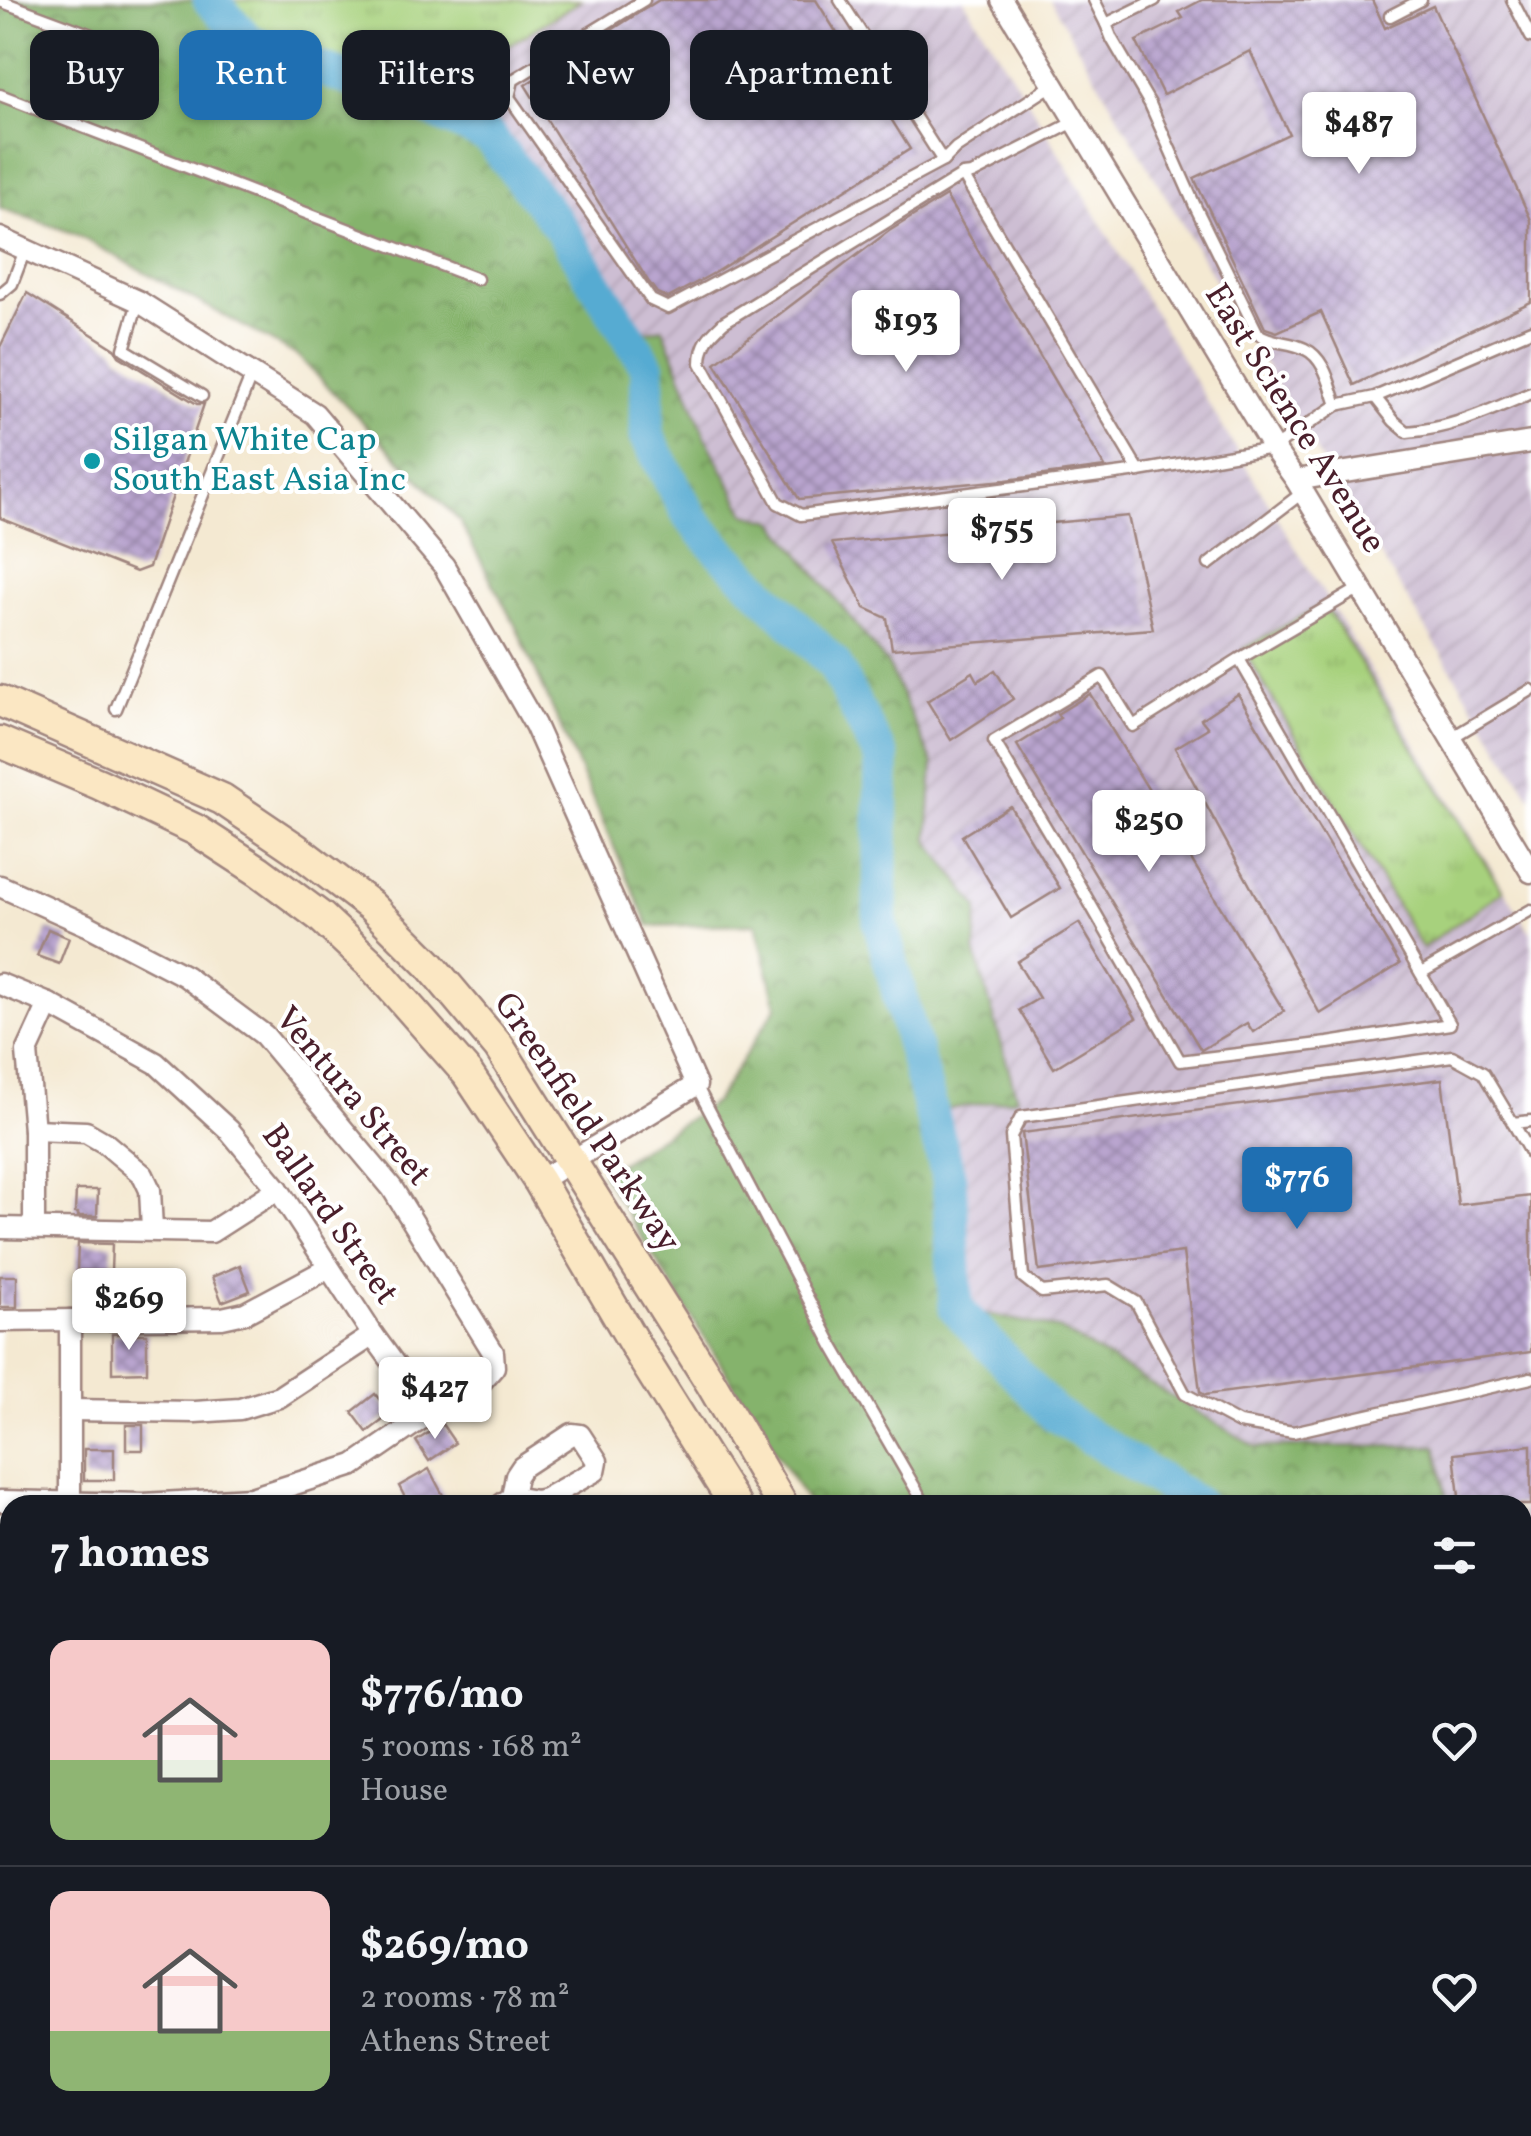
<!DOCTYPE html>
<html lang="en">
<head>
<meta charset="utf-8">
<style>
  body { margin:0; font-family:Vollkorn,serif; background:#20242c; color:#f1f3f6; height:100vh; display:flex; flex-direction:column; font-size:38px; white-space:nowrap }
  * { box-sizing:border-box; margin:0 }
  p { font-size:32px; color:#9ea1a6 }
  .icon { flex:none; width:55px; height:55px; fill:none; stroke:currentColor; stroke-width:2; stroke-linecap:round; stroke-linejoin:round }
  .map { position:relative; flex:1; overflow:hidden }
  .side { position:absolute; left:0px; top:1495px; width:1532px; height:642px; display:flex; flex-direction:column; background:#171b24; border-radius:30px 30px 0 0; box-shadow:0 2px 8px #0004 }
  .side>* { flex:none }
  .guide { position:absolute; left:30px; top:30px; width:1000px; height:90px; display:flex; gap:20px }
  .price { position:absolute; translate:-50% -85px; padding:0 22px; border-radius:10px; background:#fff; color:#222; font-size:32px; line-height:65px; filter:drop-shadow(0 2px 5px #0008) }
  .price::after { content:''; position:absolute; left:50%; top:60px; width:30px; height:22px; margin-left:-15px; background:inherit; clip-path:polygon(0 0,100% 0,50% 100%) }
  .price.current { background:#1f6fb2; color:#fff }
  ul { padding:0; list-style:none }
  li { display:flex; align-items:center; gap:30px; height:250px; padding:0 50px }
  li+li { border-top:2px solid #363941 }
  li span { display:grid; place-items:center; flex:none; width:280px; height:200px; border-radius:20px; color:#555 }
  li>.icon { margin-inline-start:auto }
  span .icon { width:120px; height:120px; fill:#fffc; stroke-width:1 }
  li b { font-size:42px }
  h2 { display:flex; justify-content:space-between; align-items:center; height:120px; padding:0 50px; font-size:42px }
  .tag { padding:0 35px; border-radius:20px; background:#171b24; box-shadow:0 2px 8px #0004; font-size:35px; line-height:90px }
  .tag.current { background:#1f6fb2; color:#fff }
  .map>svg:first-child { display:block }
  .industrial { fill:url(#industrial-furrows) }
  .grass { fill:url(#grass-tufts); stroke:#787854; stroke-width:2.5 }
  .forest { fill:url(#forest-crowns); stroke:#68694c; stroke-width:2.5 }
  .lines { fill:none; stroke-linecap:round; stroke-linejoin:round }
  .river { stroke:#56abd2; stroke-width:35 }
  .building { fill:url(#building-cross-hatch) }
  .lane-casing { stroke:#9f847e; stroke-width:15 }
  .street-casing { stroke:#9f847e; stroke-width:25 }
  .secondary-casing { stroke:#9f847e; stroke-width:35 }
  .lane { stroke:#fff; stroke-width:10 }
  .street { stroke:#fff; stroke-width:20 }
  .secondary { stroke:#fbe7c3; stroke-width:30 }
  .culture-dot { fill:#0f9aa8; stroke:#fff; stroke-width:4 }
  .labels { text-anchor:middle; dominant-baseline:central; stroke-width:8; stroke-linejoin:round; paint-order:stroke }
  .street-label { font-size:35px; fill:#4a1f2b; stroke:#fff }
  .culture-label { font-size:35px; fill:#0d838f; stroke:#fff; text-anchor:start }
</style>
</head>
<body>
<div class="map">
<svg width="1531" height="2136" viewBox="0 0 1531 2136">
  <defs>
    <pattern id="industrial-furrows" width="10" height="10" patternUnits="userSpaceOnUse" patternTransform="scale(2.5)"><rect width="10" height="10" fill="#cdbed3"/><path d="M-1 1l2-2M0 10L10 0M9 11l2-2" fill="none" stroke="#b2a3b5"/></pattern>
    <pattern id="grass-tufts" width="24" height="20" patternUnits="userSpaceOnUse" patternTransform="scale(2.5)"><rect width="24" height="20" fill="#a7d17d"/><path d="M3 7l-1-3M5 7V3M7 7l1-3M15 17l-1-3M17 17v-4M19 17l1-3" fill="none" stroke="#91b36c"/></pattern>
    <pattern id="forest-crowns" width="20" height="18" patternUnits="userSpaceOnUse" patternTransform="scale(2.5)"><rect width="20" height="18" fill="#85b36c"/><path d="M2 6a3 3 0 1 1 6 0M12 15a3 3 0 1 1 6 0" fill="none" stroke="#6f9159"/></pattern>
    <pattern id="building-cross-hatch" width="8" height="8" patternUnits="userSpaceOnUse" patternTransform="scale(2.5)"><rect width="8" height="8" fill="#b9a5cf"/><path d="M0 0l8 8M0 8l8-8" fill="none" stroke="#9886a8"/></pattern>
  </defs>
  <rect width="100%" height="100%" fill="#fff"/>
  <filter id="ink" filterUnits="userSpaceOnUse"><feTurbulence type="fractalNoise" baseFrequency=".01" numOctaves="2"/><feDisplacementMap in="SourceGraphic" scale="20" xChannelSelector="R" yChannelSelector="G"/><feConvolveMatrix kernelMatrix="1 2 1 2 8 2 1 2 1" color-interpolation-filters="sRGB"/></filter>
  <filter id="wash" filterUnits="userSpaceOnUse"><feTurbulence type="fractalNoise" baseFrequency=".0048" numOctaves="4" result="noise"/><feDisplacementMap in="SourceGraphic" scale="40" xChannelSelector="R" yChannelSelector="G"/><feGaussianBlur stdDeviation="2.25" result="paint"/><feColorMatrix in="noise" values="0 0 0 0 0 0 0 0 0 0 0 0 0 0 0 0 0 1.4 0 .05"/><feComposite in="paint" operator="in"/></filter>
  <g filter="url(#wash)">
    <rect width="100%" height="100%" fill="#f4e9d2"/>
    <!-- industrial -->
    <g class="industrial">
      <polygon points="582,0 964,0 1025,96 1247,468 1531,933 1531,2136 1342,2136 1341,2128 1522,2128 1522,1505 1448,1505 1435,1446 1256,1447 1059,1329 956,1308 949,1178 931,1112 1017,1097 975,951 978,908 928,840 933,764 888,665 774,522 746,514 705,436 663,328 628,335 560,227 489,137 426,107 457,77"/>
      <polygon points="1050,0 1531,0 1531,798 1323,463"/>
    </g>
    <!-- grass -->
    <g class="grass">
      <path d="M210,0H582L457,77L426,107C372,82 307,72 255,45C238,36 223,14 210,0Z"/>
      <polygon points="1324,604 1503,891 1422,948 1243,649"/>
    </g>
    <!-- forest -->
    <g class="forest">
      <polygon points="0,0 210,0 251,43 314,67 406,98 489,137 560,227 628,335 663,328 705,436 746,514 774,521 888,665 933,764 928,840 978,908 975,951 1017,1098 931,1112 949,1178 957,1308 1059,1329 1256,1447 1436,1446 1448,1505 809,1505 602,1174 715,1102 777,1006 756,924 649,926 517,629 459,520 298,356 73,233 0,208"/>
      <polygon points="1254,2128 1341,2128 1342,2136 1263,2136"/>
    </g>
    <g class="lines">
      <!-- river -->
      <g class="river">
        <polyline points="210,0 251,43 314,67 406,98 489,137 560,227 648,367 647,436 691,518 719,550 834,664 882,759 880,922 949,1178 956,1308 1053,1413 1198,1505"/>
        <polyline points="1280,2136 1280,2128"/>
      </g>
    </g>
    <g id="blocks">
      <!-- building -->
      <g class="building">
        <polygon points="659,0 816,0 910,149 714,273 668,298 657,293 648,281 525,85"/>
        <polygon points="1202,0 1372,0 1385,28 1433,6 1531,220 1531,302 1354,385 1321,312 1277,332 1265,328 1194,178 1289,134 1250,51 1163,95 1136,41 1183,18 1179,12"/>
        <polygon points="946,196 1105,467 1006,480 799,499 715,363 889,231"/>
        <polygon points="27,293 115,349 119,356 197,404 204,404 149,567 136,572 0,518 0,347"/>
        <polygon points="1128,516 1153,629 892,649 887,618 865,608 832,543"/>
        <polygon points="995,670 1013,699 951,740 927,701 973,672 978,681"/>
        <polygon points="1090,694 1284,1011 1253,1032 1247,1023 1201,1050 1017,745 1060,718 1057,714"/>
        <polygon points="1238,694 1400,964 1320,1014 1175,748 1208,728 1201,719"/>
        <polygon points="1010,806 1060,888 1011,918 962,836"/>
        <polygon points="1079,923 1136,1018 1054,1068 1019,1010 1039,998 1017,962"/>
        <polygon points="48,929 69,938 59,964 37,956"/>
        <polygon points="1442,1079 1458,1205 1531,1196 1531,1352 1205,1395 1200,1392 1183,1252 1039,1271 1022,1133"/>
        <polygon points="76,1190 98,1190 97,1216 78,1216 78,1213 75,1213"/>
        <polygon points="78,1243 112,1244 111,1271 77,1270"/>
        <polygon points="240,1265 250,1291 222,1302 212,1277"/>
        <rect x="0" y="1276" width="17" height="31"/>
        <polygon points="112,1334 147,1334 147,1372 112,1373"/>
        <polygon points="375,1394 391,1414 367,1432 352,1412"/>
        <polygon points="442,1424 455,1443 429,1461 416,1441"/>
        <rect x="126" y="1425" width="17" height="25"/>
        <polygon points="1531,1445 1531,1505 1460,1505 1454,1454"/>
        <rect x="84" y="1449" width="30" height="31"/>
        <polygon points="429,1469 445,1499 434,1505 409,1505 399,1486"/>
      </g>
    </g>
  </g>
  <g filter="url(#ink)">
    <use href="#blocks" fill-opacity="0" stroke="#9f847e" stroke-width="2.5"/>
    <g class="lines">
      <defs>
        <g id="lane">
          <polyline points="644,0 513,80 509,97 651,300 668,308 943,161 956,148 1054,84"/>
          <polyline points="840,0 943,161"/>
          <polyline points="1094,0 1106,24 1155,0"/>
          <polyline points="1512,0 1531,37"/>
          <polyline points="0,1 124,47"/>
          <polyline points="1390,16 1421,0"/>
          <path d="M1106,24L1112,39L1150,104L1195,206L1258,334C1273,344 1289,341 1305,349C1325,358 1330,386 1337,405"/>
          <polyline points="0,95 477,279"/>
          <path d="M1074,122L972,174L963,175L724,322C710,335 701,343 701,363L778,503L801,515L1139,471L1273,448L1337,405L1375,397L1394,421L1407,432C1454,428 1488,411 1531,393"/>
          <polyline points="963,175 1139,471"/>
          <polyline points="0,294 12,284 25,250"/>
          <polyline points="138,302 124,349 202,396"/>
          <polyline points="1375,397 1531,330"/>
          <polyline points="1209,564 1302,493"/>
          <polyline points="1239,659 1450,1024 1328,1043 1180,1061 1064,858 994,741 1102,676 1133,726 1239,659 1360,588"/>
          <polyline points="116,709 252,374"/>
          <polyline points="1451,738 1531,690"/>
          <polyline points="1421,973 1531,910"/>
          <polyline points="696,1085 833,1346 925,1505"/>
          <polyline points="1531,1121 1513,1123 1531,1154"/>
          <polyline points="1513,1123 1483,1073 1452,1056 1021,1117 1011,1136 1023,1277 1042,1292 1108,1285 1136,1302 1185,1394 1239,1423 1293,1432 1531,1378"/>
          <polyline points="1522,1621 1531,1620"/>
          <polyline points="1530,1728 1531,1747"/>
          <polyline points="1522,1892 1531,1889"/>
          <polyline points="1522,2077 1531,2056"/>
          <polyline points="1449,2128 1470,2136"/>
          <polyline points="1499,2136 1502,2128"/>
        </g>
        <g id="street">
          <polyline points="1002,0 1273,448 1296,480 1531,872"/>
          <polyline points="0,238 138,301 315,414 444,566 535,725 696,1085 539,1181"/>
          <polyline points="1296,480 1531,442"/>
          <polyline points="0,886 87,925 185,976 264,1035 392,1188 493,1352 494,1367 480,1383 430,1413 354,1465 251,1498 143,1504 0,1501"/>
          <polyline points="0,984 49,1004 156,1063 229,1130 278,1189 373,1335 430,1413"/>
          <polyline points="34,1130 86,1132 105,1143 143,1175 150,1190 152,1229"/>
          <polyline points="34,1227 34,1130 27,1052 49,1004"/>
          <polyline points="0,1228 211,1232 278,1189"/>
          <polyline points="0,1321 222,1318 245,1313 329,1268"/>
          <polyline points="71,1410 195,1412 240,1409 279,1397 373,1335"/>
          <polyline points="70,1503 70,1320"/>
          <polyline points="501,1505 512,1497 536,1501 545,1499 595,1471 597,1461 580,1435 572,1434 522,1467 516,1476 512,1497"/>
          <polyline points="0,1611 10,1611"/>
          <polyline points="0,1725 10,1725"/>
          <polyline points="0,1996 10,1996"/>
          <polyline points="0,2086 10,2086"/>
          <polyline points="364,2128 365,2136"/>
          <polyline points="459,2128 459,2136"/>
          <polyline points="1076,2128 1084,2136"/>
          <polyline points="558,2136 558,2128"/>
        </g>
        <g id="secondary">
          <polyline points="0,701 222,799 296,849 371,906 429,964 499,1047 711,1383 782,1505"/>
          <polyline points="0,742 99,784 196,830 259,871 321,917 371,964 467,1073 539,1181 642,1357 735,1505"/>
          <polyline points="1209,2128 1219,2136"/>
        </g>
      </defs>
      <!-- lane casing -->
      <use href="#lane" class="lane-casing"/>
      <!-- street casing -->
      <use href="#street" class="street-casing"/>
      <!-- secondary casing -->
      <use href="#secondary" class="secondary-casing"/>
      <!-- lane -->
      <use href="#lane" class="lane"/>
      <!-- street -->
      <use href="#street" class="street"/>
      <!-- secondary -->
      <use href="#secondary" class="secondary"/>
    </g>
  </g>
  <!-- markers -->
  <circle class="culture-dot" cx="92" cy="461" r="10"/>
  <g class="labels">
    <!-- street labels -->
    <g class="street-label">
      <text transform="translate(1294 419) rotate(58)">East Science Avenue</text>
      <text transform="translate(352 1097) rotate(50)">Ventura Street</text>
      <text transform="translate(586 1123) rotate(56)">Greenfield Parkway</text>
      <text transform="translate(329 1215) rotate(55)">Ballard Street</text>
    </g>
    <!-- culture labels -->
    <g class="culture-label">
      <text x="112" y="441">Silgan White Cap<tspan x="112" dy="40">South East Asia Inc</tspan></text>
    </g>
  </g>
</svg>
<b class="price" style="left:1359px;top:177px">$487</b>
<b class="price" style="left:906px;top:375px">$193</b>
<b class="price" style="left:1002px;top:583px">$755</b>
<b class="price" style="left:1149px;top:875px">$250</b>
<b class="price current" style="left:1297px;top:1232px">$776</b>
<b class="price" style="left:129px;top:1353px">$269</b>
<b class="price" style="left:435px;top:1442px">$427</b>
<div class="guide">
<a class="tag">Buy</a>
<a class="tag current">Rent</a>
<a class="tag">Filters</a>
<a class="tag">New</a>
<a class="tag">Apartment</a>
</div>
<section class="side">
<h2>7 homes<svg class="icon" aria-label="filters" viewBox="0 0 24 24"><path d="M4 7h16M4 17h16"/><circle cx="9" cy="7" r="2"/><circle cx="15" cy="17" r="2"/></svg></h2>
<ul>
<li><span style="background:linear-gradient(#f6c9c9 60%,#8fb573 0)"><svg class="icon" aria-label="home" viewBox="0 0 24 24"><path d="M3 11l9-7 9 7M6 9v11h12V9"/></svg></span><div><b>$776/mo</b><p>5 rooms · 168 m²</p><p>House</p></div><svg class="icon" aria-label="heart" viewBox="0 0 24 24"><path d="M12 20l-8-8c-3-5 5-10 8-4 3-6 11-1 8 4z"/></svg></li>
<li><span style="background:linear-gradient(#f6c9c9 70%,#8fb573 0)"><svg class="icon" aria-label="home" viewBox="0 0 24 24"><path d="M3 11l9-7 9 7M6 9v11h12V9"/></svg></span><div><b>$269/mo</b><p>2 rooms · 78 m²</p><p>Athens Street</p></div><svg class="icon" aria-label="heart" viewBox="0 0 24 24"><path d="M12 20l-8-8c-3-5 5-10 8-4 3-6 11-1 8 4z"/></svg></li>
</ul>
</section>
</div>
</body>
</html>
